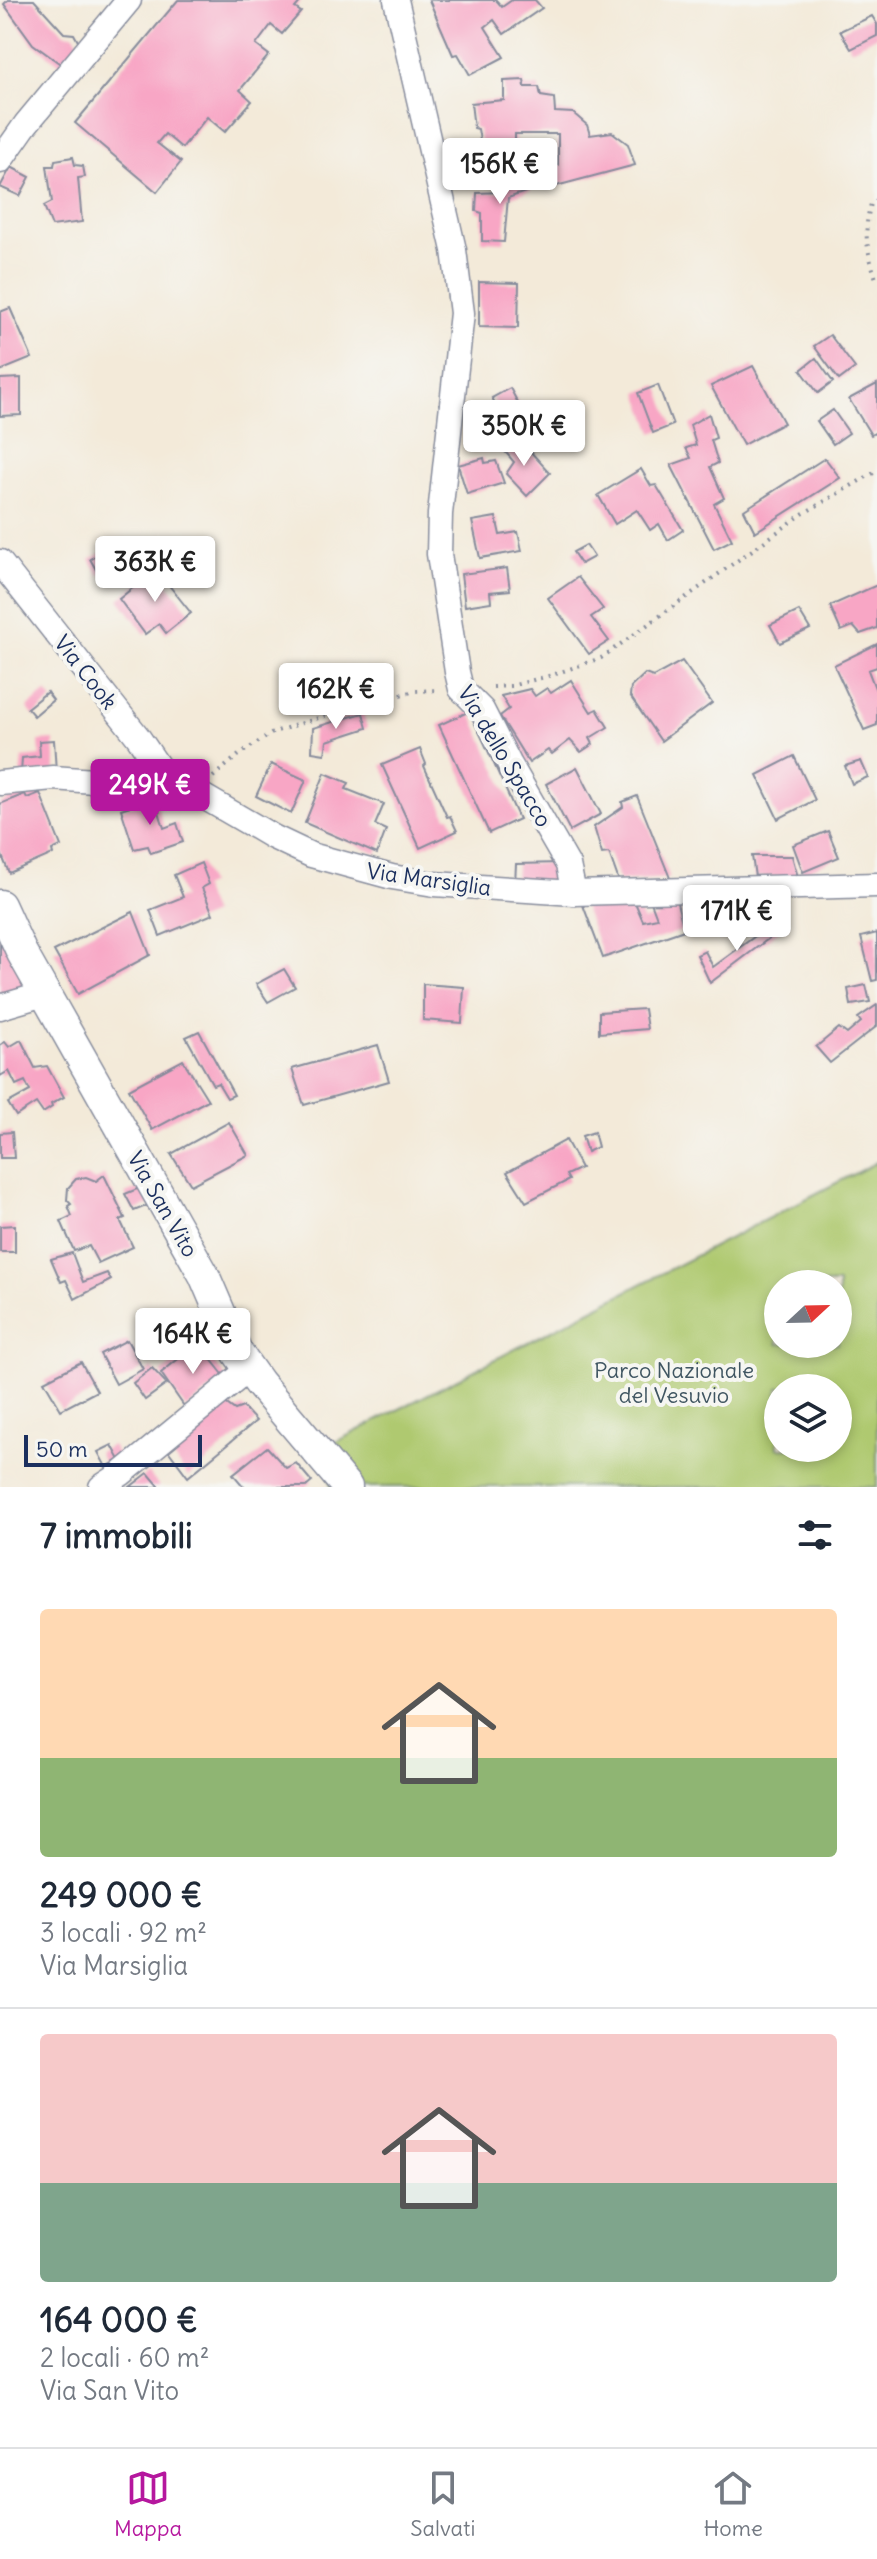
<!DOCTYPE html>
<html lang="it">
<head>
<meta charset="utf-8">
<style>
  body { margin:0; font-family:Delius,sans-serif; background:#f2f2f3; color:#1f2937; height:100vh; display:flex; flex-direction:column; font-size:30px; white-space:nowrap }
  * { box-sizing:border-box; margin:0 }
  p { font-size:26px; color:#747a83 }
  .icon { flex:none; width:44px; height:44px; fill:none; stroke:currentColor; stroke-width:2; stroke-linecap:round; stroke-linejoin:round }
  .map { position:relative; height:1487px; overflow:hidden }
  .side { display:flex; flex-direction:column; background:#fff; flex:1 }
  .side>* { flex:none }
  .needle { width:52px; rotate:68deg }
  .tools { position:absolute; left:764px; top:1270px; display:grid; gap:16px }
  .tools a { display:grid; place-items:center; width:88px; height:88px; border-radius:50%; background:#fff; box-shadow:0 4px 12px #0003; font-size:40px }
  .scale { position:absolute; left:24px; bottom:20px; width:178px; box-sizing:border-box; padding-left:8px; border:4px solid #1b2f5e; border-top:0; font-size:22px; line-height:28px; white-space:nowrap; color:#1b2f5e; -webkit-text-stroke:6px #f6f6f2; paint-order:stroke }
  .price { position:absolute; translate:-50% -68px; padding:0 18px; border-radius:8px; background:#fff; color:#222; font-size:26px; line-height:52px; filter:drop-shadow(0 2px 4px #0008) }
  .price::after { content:''; position:absolute; left:50%; top:48px; width:24px; height:18px; margin-left:-12px; background:inherit; clip-path:polygon(0 0,100% 0,50% 100%) }
  .price.on { background:#b5179e; color:#fff }
  ul { padding:0; list-style:none }
  li { display:grid; align-content:center; gap:16px; height:424px; padding:0 40px }
  li+li { border-top:2px solid #e0e1e3 }
  li span { display:grid; place-items:center; height:248px; border-radius:8px; color:#555 }
  li>.icon { margin-inline-start:auto }
  span .icon { width:144px; height:144px; fill:#fffc; stroke-width:1 }
  li b { font-size:34px }
  h2 { display:flex; justify-content:space-between; align-items:center; height:96px; padding:0 40px; font-size:34px }
  .dock { display:flex; justify-content:space-around; align-items:center; height:112px; border-top:2px solid #e0e1e3; background:#fff; font-size:22px; color:#747a83 }
  .dock a { display:grid; justify-items:center; gap:4px }
  .dock .on { color:#b5179e }
  .map>svg:first-child { display:block }
  .green { fill:#afc96f; stroke:#657c66; stroke-width:2; fill-rule:evenodd }
  .building { fill:#f8a6c5 }
  .lines { fill:none; stroke-linecap:round; stroke-linejoin:round }
  .minor-casing { stroke:#878c9c; stroke-width:27 }
  .tertiary-casing { stroke:#878c9c; stroke-width:33 }
  .path { stroke:#878c9c; stroke-width:4; stroke-dasharray:2 6; stroke-linecap:butt }
  .minor { stroke:#fff; stroke-width:24 }
  .tertiary { stroke:#fff; stroke-width:30 }
  .labels { text-anchor:middle; dominant-baseline:central; stroke-width:8; stroke-linejoin:round; paint-order:stroke }
  .street-label { font-size:22px; fill:#1b2f5e; stroke:#f6f6f2 }
  .park-label { font-size:22px; fill:#405662; stroke:#f6f6f2 }
</style>
</head>
<body>
<div class="map">
<svg width="877" height="1487" viewBox="0 0 877 1487">
  <rect width="100%" height="100%" fill="#f6f6f2"/>
  <filter id="ink" filterUnits="userSpaceOnUse"><feTurbulence type="fractalNoise" baseFrequency=".0125" numOctaves="2"/><feDisplacementMap in="SourceGraphic" scale="16" xChannelSelector="R" yChannelSelector="G"/><feConvolveMatrix kernelMatrix="1 2 1 2 8 2 1 2 1" color-interpolation-filters="sRGB"/></filter>
  <filter id="wash" filterUnits="userSpaceOnUse"><feTurbulence type="fractalNoise" baseFrequency=".006" numOctaves="4" result="noise"/><feDisplacementMap in="SourceGraphic" scale="32" xChannelSelector="R" yChannelSelector="G"/><feGaussianBlur stdDeviation="1.8" result="paint"/><feColorMatrix in="noise" values="0 0 0 0 0 0 0 0 0 0 0 0 0 0 0 0 0 1.4 0 .05"/><feComposite in="paint" operator="in"/></filter>
  <g filter="url(#wash)">
    <rect width="100%" height="100%" fill="#f3ead9"/>
    <!-- green -->
    <path class="green" d="M877,1162V1487H331L324,1448ZM778,1284H838V1344H778ZM778,1388H838V1448H778Z"/>
    <g id="blocks">
      <!-- building -->
      <g class="building">
        <polygon points="8,0 34,0 64,33 74,34 80,45 66,68 33,44 4,4"/>
        <polygon points="178,0 302,0 295,8 301,12 282,34 271,25 256,45 269,55 240,90 252,101 225,132 207,117 182,148 165,134 157,143 181,162 157,192 75,123"/>
        <polygon points="429,0 496,0 502,7 512,0 535,0 542,8 504,34 494,20 485,27 504,57 470,75 458,54 453,55"/>
        <polygon points="872,16 877,24 877,36 851,49 840,31"/>
        <polygon points="524,80 525,87 539,87 541,96 554,98 555,112 573,113 587,125 590,135 612,132 628,144 635,165 556,186 548,167 558,165 558,134 515,134 515,159 496,162 493,145 481,146 478,129 474,128 471,103 504,100 504,81"/>
        <polygon points="73,157 75,165 83,166 85,177 78,178 82,222 52,226 44,206 52,202 47,166 54,166 55,160"/>
        <polygon points="11,167 30,177 20,196 0,187"/>
        <polygon points="526,171 531,190 508,198 504,242 482,241 482,213 476,211 477,193 502,192 500,178"/>
        <polygon points="479,282 519,283 518,328 479,327"/>
        <polygon points="10,308 32,358 0,371 0,312"/>
        <polygon points="830,335 855,368 839,380 814,346"/>
        <polygon points="816,358 833,382 818,393 801,370"/>
        <polygon points="753,366 784,423 743,445 711,386"/>
        <polygon points="21,378 21,415 0,416 0,379"/>
        <polygon points="877,384 877,432 871,435 849,399"/>
        <polygon points="658,385 673,425 653,433 638,393"/>
        <polygon points="510,388 528,422 510,430 492,398"/>
        <polygon points="833,410 849,433 833,444 817,421"/>
        <polygon points="709,414 716,438 711,440 718,463 710,467 724,498 714,504 732,540 714,549 671,465 691,458 686,448 696,445 690,425"/>
        <polygon points="511,437 526,452 529,450 550,473 527,496 506,474 514,462 502,448"/>
        <polygon points="484,458 485,463 496,461 504,483 467,494 458,465"/>
        <polygon points="825,458 840,478 755,532 744,510"/>
        <polygon points="641,469 651,486 656,485 683,530 668,540 659,524 650,530 637,510 615,524 598,495"/>
        <polygon points="496,517 500,535 518,532 522,551 480,558 472,521"/>
        <polygon points="586,545 594,557 581,564 573,552"/>
        <polygon points="106,551 114,567 99,575 90,559"/>
        <polygon points="507,568 510,590 490,592 491,602 465,606 461,574"/>
        <polygon points="156,569 191,613 166,633 159,624 145,634 119,599"/>
        <polygon points="578,577 603,609 591,617 609,641 589,654 548,598"/>
        <polygon points="877,585 877,628 860,634 853,626 841,631 830,606"/>
        <polygon points="799,611 810,629 780,643 770,625"/>
        <polygon points="877,644 877,667 868,670 875,688 877,687 877,725 864,730 834,665"/>
        <polygon points="682,661 712,703 661,741 630,696 631,687 645,674 653,677"/>
        <polygon points="571,680 591,712 597,709 608,727 590,738 593,744 581,752 570,740 552,754 548,750 529,763 500,716 509,709 501,696 530,689 535,696 547,688 551,693"/>
        <polygon points="47,692 53,700 34,716 27,708"/>
        <polygon points="470,711 519,819 489,833 439,725"/>
        <polygon points="363,713 367,728 327,741 325,754 312,752 313,728"/>
        <polygon points="54,740 56,772 21,774 22,758 40,756 39,741"/>
        <polygon points="420,749 426,764 424,766 447,817 450,816 457,831 420,848 382,765"/>
        <polygon points="794,756 815,800 778,819 757,775"/>
        <polygon points="861,761 868,777 852,784 845,766"/>
        <polygon points="271,764 306,780 291,814 256,796"/>
        <polygon points="577,767 601,814 570,831 546,784"/>
        <polygon points="325,773 349,783 346,789 384,804 375,825 386,830 377,854 305,823"/>
        <polygon points="40,793 61,846 52,850 53,854 9,873 0,851 0,804 25,794 27,798"/>
        <polygon points="637,796 670,878 619,881 609,853 602,854 594,827 623,807 622,802"/>
        <polygon points="155,798 164,828 177,823 183,842 151,853 148,846 134,849 121,809"/>
        <polygon points="828,831 839,857 803,872 793,845"/>
        <polygon points="752,856 792,856 798,877 755,877"/>
        <polygon points="201,863 209,884 202,888 213,914 160,936 150,910 183,897 174,875"/>
        <polygon points="562,863 567,881 515,883 516,864"/>
        <polygon points="676,899 684,930 603,958 583,905 634,900 643,921 657,918 651,902"/>
        <polygon points="719,899 720,911 706,914 702,900"/>
        <polygon points="133,912 150,955 78,994 54,951"/>
        <polygon points="777,920 784,927 710,983 697,955 705,951 713,967"/>
        <polygon points="0,932 27,989 0,999"/>
        <polygon points="877,933 877,980 872,981 861,937"/>
        <polygon points="284,969 295,987 268,1002 256,984"/>
        <polygon points="423,984 464,987 462,1023 423,1020"/>
        <polygon points="866,985 870,1002 851,1005 848,989"/>
        <polygon points="877,1005 877,1026 830,1063 816,1047 839,1028 847,1034 861,1022 858,1018"/>
        <polygon points="644,1009 647,1029 599,1033 599,1012"/>
        <polygon points="199,1031 234,1095 227,1098 218,1083 213,1085 186,1037"/>
        <polygon points="21,1040 35,1068 47,1066 64,1097 51,1104 52,1107 43,1113 36,1103 16,1116 8,1103 30,1091 25,1081 16,1085 9,1071 0,1076 0,1045 5,1042 9,1047"/>
        <polygon points="378,1045 389,1081 304,1105 292,1069"/>
        <polygon points="183,1060 208,1100 152,1130 129,1089"/>
        <polygon points="229,1122 248,1155 191,1185 171,1154"/>
        <polygon points="12,1132 14,1158 0,1158 0,1133"/>
        <polygon points="594,1132 598,1147 587,1152 582,1136"/>
        <polygon points="566,1140 581,1168 566,1175 569,1180 526,1202 507,1172"/>
        <polygon points="104,1175 125,1218 120,1220 133,1247 98,1263 89,1246 74,1251 61,1221 72,1216 68,1206 71,1204 67,1200 68,1188 76,1179 86,1177 96,1181"/>
        <polygon points="142,1187 151,1204 134,1211 125,1194"/>
        <polygon points="15,1225 15,1252 0,1252 0,1226"/>
        <polygon points="72,1253 83,1282 107,1273 111,1280 75,1299 66,1280 61,1282 51,1259"/>
        <polygon points="127,1340 143,1369 116,1384 100,1354"/>
        <polygon points="198,1343 226,1378 186,1409 161,1373"/>
        <polygon points="81,1362 97,1391 61,1410 44,1381"/>
        <polygon points="152,1368 167,1384 145,1400 133,1383"/>
        <polygon points="224,1402 235,1410 243,1407 256,1421 188,1477 167,1449"/>
        <polygon points="112,1445 120,1460 106,1467 98,1452"/>
        <polygon points="267,1447 286,1468 296,1463 312,1482 306,1487 244,1487 233,1474"/>
        <polygon points="148,1473 160,1487 130,1487"/>
      </g>
    </g>
  </g>
  <g filter="url(#ink)">
    <use href="#blocks" fill-opacity="0" stroke="#878c9c" stroke-width="2"/>
    <g class="lines">
      <defs>
        <g id="minor">
          <polyline points="396,0 454,250 462,313 440,514 439,554 457,672 461,689 482,710 509,763 568,865 574,893"/>
          <polyline points="0,161 26,124 129,0"/>
          <polyline points="0,562 138,737 170,784"/>
          <polyline points="0,783 53,778 149,785 170,784 199,794 273,837 311,855 392,877 434,884 574,893 877,885"/>
          <polyline points="0,1007 44,994"/>
          <polyline points="101,1487 121,1474 249,1369"/>
        </g>
        <polyline id="tertiary" points="0,905 22,953 204,1275 237,1352 259,1383 347,1487"/>
      </defs>
      <!-- minor casing -->
      <use href="#minor" class="minor-casing"/>
      <!-- tertiary casing -->
      <use href="#tertiary" class="tertiary-casing"/>
      <!-- path -->
      <g class="path">
        <path d="M877,200L871,204C862,232 868,254 877,282"/>
        <polyline points="493,687 511,686 552,675 601,658 804,513 877,471"/>
        <polyline points="213,777 240,754 274,732 347,709 415,691 440,690"/>
      </g>
      <!-- minor -->
      <use href="#minor" class="minor"/>
      <!-- tertiary -->
      <use href="#tertiary" class="tertiary"/>
    </g>
  </g>
  <g class="labels">
    <!-- street labels -->
    <g class="street-label">
      <text transform="translate(86 672) rotate(52)">Via Cook</text>
      <text transform="translate(505 756) rotate(59)">Via dello Spacco</text>
      <text transform="translate(429 879) rotate(8)">Via Marsiglia</text>
      <text transform="translate(163 1204) rotate(60)">Via San Vito</text>
    </g>
    <!-- park labels -->
    <g class="park-label">
      <text x="674" y="1370">Parco Nazionale<tspan x="674" dy="25">del Vesuvio</tspan></text>
    </g>
  </g>
</svg>
<div class="tools">
<a><svg class="needle" viewBox="-14 -14 28 28"><path d="M0-13l5 13h-10z" fill="#e53935"/><path d="M0 13l5-13h-10z" fill="#747a83"/></svg></a>
<a><svg class="icon" aria-label="layers" viewBox="0 0 24 24"><path d="M12 4l9 5-9 5-9-5zM3 14l9 5 9-5"/></svg></a>
</div>
<div class="scale">50 m</div>
<b class="price" style="left:500px;top:206px">156K €</b>
<b class="price" style="left:524px;top:468px">350K €</b>
<b class="price" style="left:155px;top:604px">363K €</b>
<b class="price" style="left:336px;top:731px">162K €</b>
<b class="price on" style="left:150px;top:827px">249K €</b>
<b class="price" style="left:737px;top:953px">171K €</b>
<b class="price" style="left:193px;top:1376px">164K €</b>
</div>
<section class="side">
<h2>7 immobili<svg class="icon" aria-label="filters" viewBox="0 0 24 24"><path d="M4 7h16M4 17h16"/><circle cx="9" cy="7" r="2"/><circle cx="15" cy="17" r="2"/></svg></h2>
<ul>
<li><span style="background:linear-gradient(#ffd9b3 60%,#8fb573 0)"><svg class="icon" aria-label="home" viewBox="0 0 24 24"><path d="M3 11l9-7 9 7M6 9v11h12V9"/></svg></span><div><b>249 000 €</b><p>3 locali · 92 m²</p><p>Via Marsiglia</p></div></li>
<li><span style="background:linear-gradient(#f6c9c9 60%,#7fa58c 0)"><svg class="icon" aria-label="home" viewBox="0 0 24 24"><path d="M3 11l9-7 9 7M6 9v11h12V9"/></svg></span><div><b>164 000 €</b><p>2 locali · 60 m²</p><p>Via San Vito</p></div></li>
</ul>
</section>
<nav class="dock">
<a class="on"><svg class="icon" aria-label="map" viewBox="0 0 24 24"><path d="M3 6l6-2 6 2 6-2v14l-6 2-6-2-6 2zM9 4v14M15 6v14"/></svg>Mappa</a>
<a><svg class="icon" aria-label="saved" viewBox="0 0 24 24"><path d="M7 4h10v16l-5-4-5 4z"/></svg>Salvati</a>
<a><svg class="icon" aria-label="home" viewBox="0 0 24 24"><path d="M3 11l9-7 9 7M6 9v11h12V9"/></svg>Home</a>
</nav>
</body>
</html>
